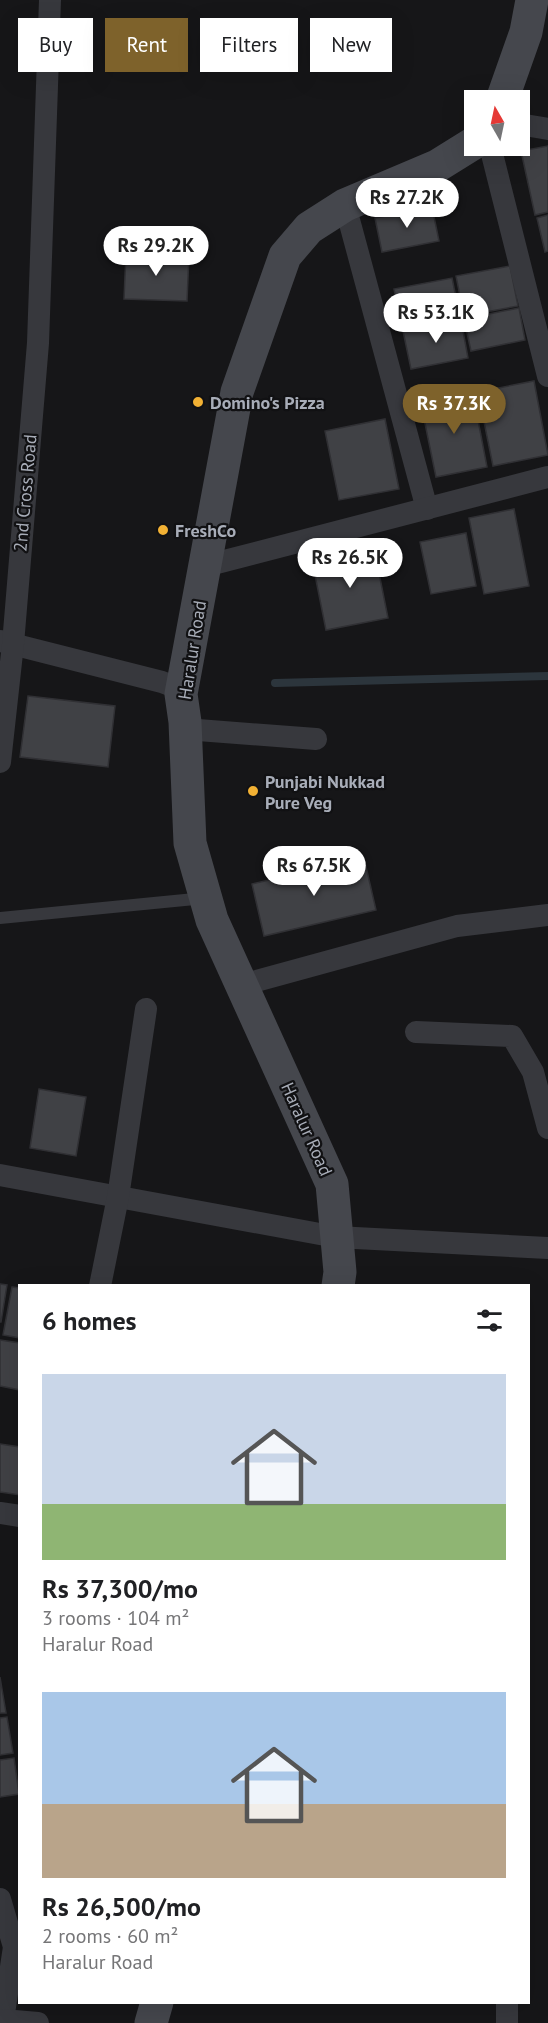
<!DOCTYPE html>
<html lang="en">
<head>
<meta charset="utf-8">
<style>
  body { margin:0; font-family:"PT Sans",sans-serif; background:#f2f2f2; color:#202124; height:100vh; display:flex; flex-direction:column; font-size:22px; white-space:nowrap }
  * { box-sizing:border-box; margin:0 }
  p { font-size:20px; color:#757577 }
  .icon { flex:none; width:33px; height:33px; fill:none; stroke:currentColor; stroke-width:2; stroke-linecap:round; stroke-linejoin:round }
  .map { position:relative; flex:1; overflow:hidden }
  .panel { position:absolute; left:18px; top:1284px; width:512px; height:720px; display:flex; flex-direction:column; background:#fff; border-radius:0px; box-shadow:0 6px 24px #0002 }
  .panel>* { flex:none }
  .banner { position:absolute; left:18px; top:18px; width:513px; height:54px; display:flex; gap:12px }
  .needle { width:39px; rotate:351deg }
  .fabs { position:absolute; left:464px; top:90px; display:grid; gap:12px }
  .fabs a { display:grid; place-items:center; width:66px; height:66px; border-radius:0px; background:#fff; box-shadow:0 6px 24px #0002; font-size:30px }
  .price { position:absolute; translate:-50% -51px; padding:0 14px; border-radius:21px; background:#fff; color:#222; font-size:20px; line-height:39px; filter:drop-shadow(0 2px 3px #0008) }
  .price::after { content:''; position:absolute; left:50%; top:36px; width:18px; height:14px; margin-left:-9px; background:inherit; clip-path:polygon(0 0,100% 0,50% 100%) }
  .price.selected { background:#7e622b; color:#fff }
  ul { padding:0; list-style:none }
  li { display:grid; align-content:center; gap:12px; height:318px; padding:0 24px }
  li span { display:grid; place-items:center; height:186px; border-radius:0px; color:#555 }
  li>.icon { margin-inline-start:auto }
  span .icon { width:108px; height:108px; fill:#fffc; stroke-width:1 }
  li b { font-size:26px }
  h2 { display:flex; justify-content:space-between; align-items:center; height:72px; padding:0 24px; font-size:26px }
  .chip { padding:0 21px; border-radius:0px; background:#fff; box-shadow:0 6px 24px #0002; font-size:21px; line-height:54px }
  .chip.selected { background:#7e622b; color:#fff }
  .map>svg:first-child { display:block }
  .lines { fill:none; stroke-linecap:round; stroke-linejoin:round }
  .stream { stroke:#2c353c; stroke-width:8 }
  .building { fill:#404145; stroke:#303034; stroke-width:1.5 }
  .lane { stroke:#37383d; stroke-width:12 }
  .street { stroke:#37383d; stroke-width:22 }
  .secondary { stroke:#45474d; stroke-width:33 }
  .poi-dot { fill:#f2b134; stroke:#111113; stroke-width:2 }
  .labels { text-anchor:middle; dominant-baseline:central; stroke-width:4.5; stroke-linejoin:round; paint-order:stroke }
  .poi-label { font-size:18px; font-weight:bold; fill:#a8adb8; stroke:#111113; text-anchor:start }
  .street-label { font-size:18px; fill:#a8adb8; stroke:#111113 }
</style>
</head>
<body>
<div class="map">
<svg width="548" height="2023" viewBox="0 0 548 2023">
  <rect width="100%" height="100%" fill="#161618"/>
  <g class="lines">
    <!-- stream -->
    <polyline class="stream" points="275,683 548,676"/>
  </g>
  <!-- building -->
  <g class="building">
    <polygon points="548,146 548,212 535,215 521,151"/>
    <polygon points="432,207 439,241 382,252 375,218"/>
    <polygon points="548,215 548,251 545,252 537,218"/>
    <polygon points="126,253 189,255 187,301 124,299"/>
    <polygon points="510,266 518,306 464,316 456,276"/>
    <polygon points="452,278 460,317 402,328 394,289"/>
    <polygon points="519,308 525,340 471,351 464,319"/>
    <polygon points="461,320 468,358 411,369 403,331"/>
    <polygon points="534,381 548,455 493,466 478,392"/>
    <polygon points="473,394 487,467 436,477 421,404"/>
    <polygon points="385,419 399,489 339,500 325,431"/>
    <polygon points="514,509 529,586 484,594 469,518"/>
    <polygon points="466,533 476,586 431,594 420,542"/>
    <polygon points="374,548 388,618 326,630 312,560"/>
    <polygon points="28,696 115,706 108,767 20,757"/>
    <polygon points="364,858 376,910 264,936 252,884"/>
    <polygon points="39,1089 86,1097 76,1156 30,1148"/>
    <polygon points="0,1284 7,1285 1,1322 0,1322"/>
    <polygon points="12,1287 20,1288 20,1338 3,1335"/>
    <polygon points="0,1340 20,1343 20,1390 0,1386"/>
    <polygon points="0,1444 20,1447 20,1495 0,1492"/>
    <polygon points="0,1677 6,1713 0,1713"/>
    <polygon points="7,1717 13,1753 0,1755 0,1718"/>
    <polygon points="14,1758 19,1794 0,1797 0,1760"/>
  </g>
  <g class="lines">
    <!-- lane -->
    <polyline class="lane" points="0,918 205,898"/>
    <!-- street -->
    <g class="street">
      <polyline points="519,124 548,129"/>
      <polyline points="490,146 548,376"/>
      <polyline points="345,205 427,509"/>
      <polyline points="205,566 548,477"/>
      <polyline points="0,641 162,682 180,689 181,694"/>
      <polyline points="185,729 316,739"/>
      <polyline points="0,762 13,644 38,343 50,0"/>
      <polyline points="242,985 457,926 548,915"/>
      <polyline points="416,1032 512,1036 533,1072 548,1128"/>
      <polyline points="0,1175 336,1237 548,1248"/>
      <polyline points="100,1286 118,1197 146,1009"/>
      <polyline points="0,1513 20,1516"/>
      <polyline points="0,1899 14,1947 3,2020 0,2023"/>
      <polyline points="3,2020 38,2023"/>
      <polyline points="507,2023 507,2002"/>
    </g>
    <!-- secondary -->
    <g class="secondary">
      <polyline points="502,100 526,32 532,0"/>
      <polyline points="338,1286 340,1272 332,1184 212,920 190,843 185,722 181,694 237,392 285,256 309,228 345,205 437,166 474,143"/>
      <polyline points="151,2023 157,2002"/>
    </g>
  </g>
  <!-- markers -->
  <g class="poi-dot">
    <circle cx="198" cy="402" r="6"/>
    <circle cx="163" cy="530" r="6"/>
    <circle cx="253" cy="791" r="6"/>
  </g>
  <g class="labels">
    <!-- poi labels -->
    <g class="poi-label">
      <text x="210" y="402">Domino's Pizza</text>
      <text x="175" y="530">FreshCo</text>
      <text x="265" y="781">Punjabi Nukkad<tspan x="265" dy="21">Pure Veg</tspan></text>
    </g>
    <!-- street labels -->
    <g class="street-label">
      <text transform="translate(25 493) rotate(-85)">2nd Cross Road</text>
      <text transform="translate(192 650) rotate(-81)">Haralur Road</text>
      <text transform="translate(307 1129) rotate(66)">Haralur Road</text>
    </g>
  </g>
</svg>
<div class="fabs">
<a><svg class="needle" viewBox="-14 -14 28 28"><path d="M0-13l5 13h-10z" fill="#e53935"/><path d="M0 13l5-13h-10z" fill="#757577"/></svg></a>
</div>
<b class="price" style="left:407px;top:229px">Rs 27.2K</b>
<b class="price" style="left:156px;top:277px">Rs 29.2K</b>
<b class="price" style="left:436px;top:344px">Rs 53.1K</b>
<b class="price selected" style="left:454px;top:435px">Rs 37.3K</b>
<b class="price" style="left:350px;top:589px">Rs 26.5K</b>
<b class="price" style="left:314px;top:897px">Rs 67.5K</b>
<div class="banner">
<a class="chip">Buy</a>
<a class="chip selected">Rent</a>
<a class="chip">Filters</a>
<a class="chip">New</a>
</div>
<section class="panel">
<h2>6 homes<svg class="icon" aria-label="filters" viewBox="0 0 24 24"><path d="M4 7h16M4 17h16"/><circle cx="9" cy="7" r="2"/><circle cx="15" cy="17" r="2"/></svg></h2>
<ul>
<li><span style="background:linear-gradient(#c9d6e8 70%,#8fb573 0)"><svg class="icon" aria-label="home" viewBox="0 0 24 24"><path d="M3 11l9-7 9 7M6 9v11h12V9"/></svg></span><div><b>Rs 37,300/mo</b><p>3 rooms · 104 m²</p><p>Haralur Road</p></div></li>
<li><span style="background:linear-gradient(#a9c7e8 60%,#b9a48a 0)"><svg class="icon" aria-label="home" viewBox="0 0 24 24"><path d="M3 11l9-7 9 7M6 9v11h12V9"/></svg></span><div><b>Rs 26,500/mo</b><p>2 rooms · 60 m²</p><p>Haralur Road</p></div></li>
</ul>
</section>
</div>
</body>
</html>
